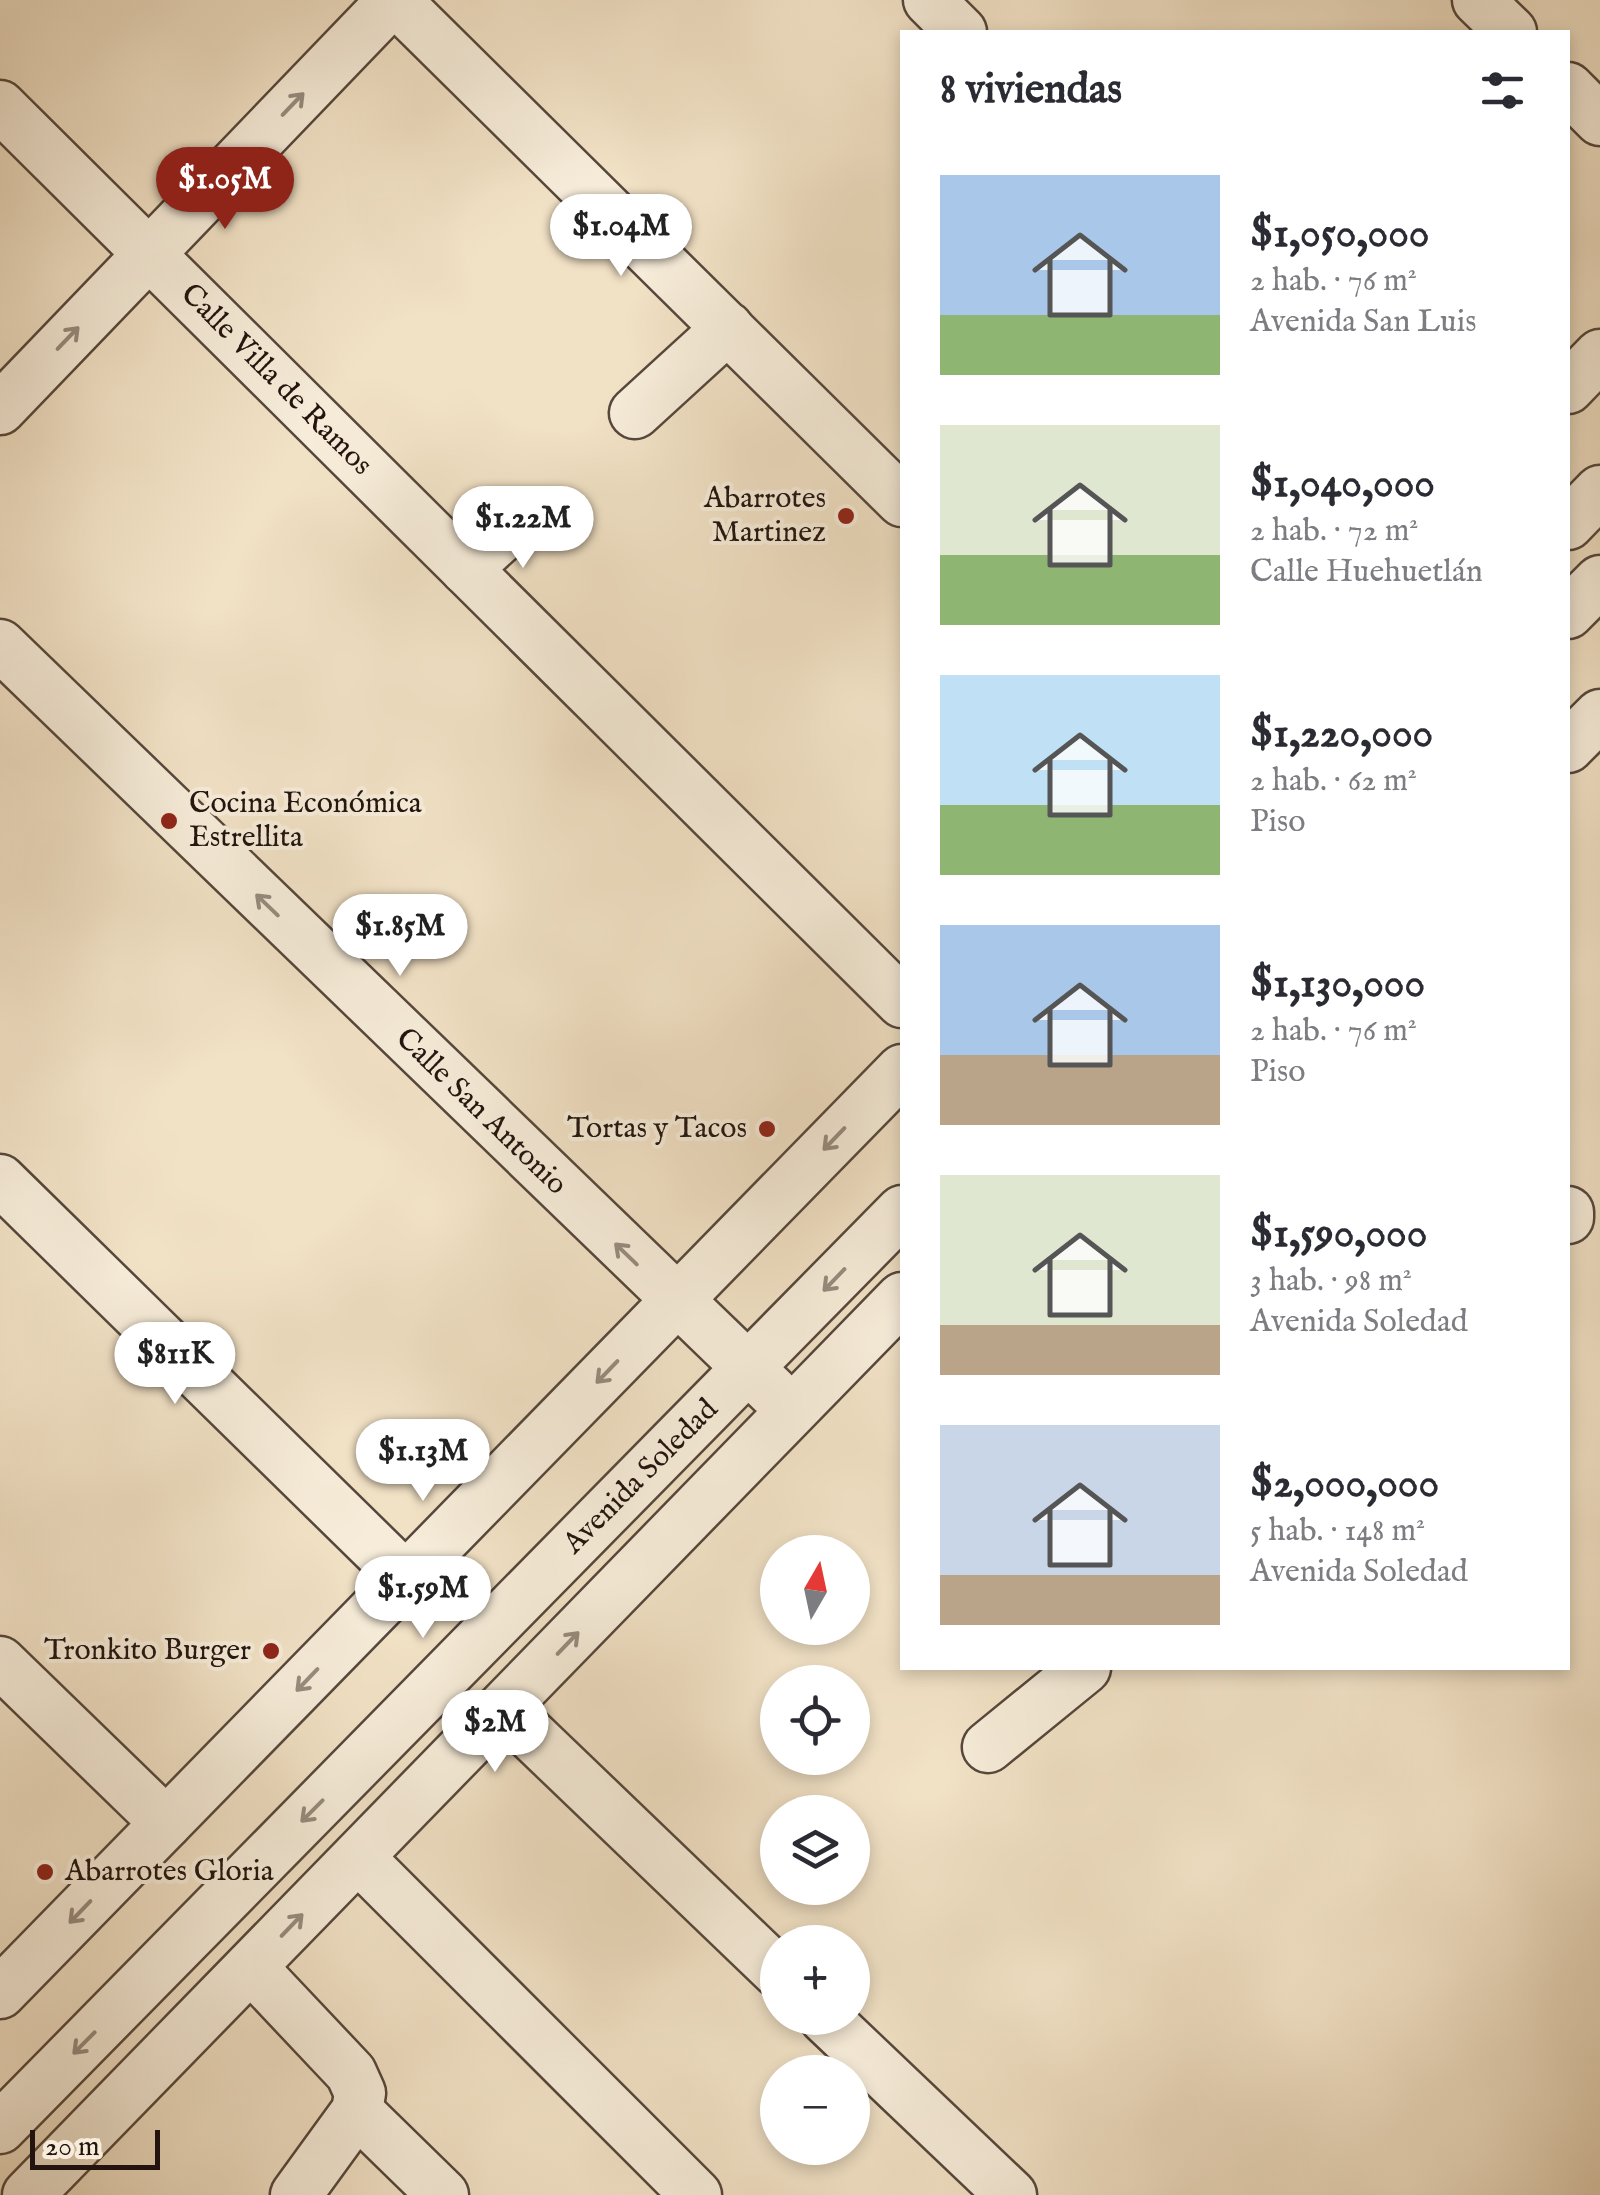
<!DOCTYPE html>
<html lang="es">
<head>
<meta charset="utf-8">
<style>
  body { margin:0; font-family:"IM FELL English",serif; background:#f7f7f7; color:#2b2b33; height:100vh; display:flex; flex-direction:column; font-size:38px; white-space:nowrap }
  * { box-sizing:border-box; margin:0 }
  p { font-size:32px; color:#7c7c81 }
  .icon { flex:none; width:55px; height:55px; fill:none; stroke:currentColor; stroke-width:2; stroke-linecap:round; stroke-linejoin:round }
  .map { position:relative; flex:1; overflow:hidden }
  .side { position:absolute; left:900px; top:30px; width:670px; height:1640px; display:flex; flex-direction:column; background:#fff; border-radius:0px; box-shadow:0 5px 15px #0003 }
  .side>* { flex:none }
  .needle { width:65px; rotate:9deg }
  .fabs { position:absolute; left:760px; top:1535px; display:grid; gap:20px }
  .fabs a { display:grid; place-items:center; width:110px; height:110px; border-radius:50%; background:#fff; box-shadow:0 5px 15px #0003; font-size:50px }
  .scale { position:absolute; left:30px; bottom:25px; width:130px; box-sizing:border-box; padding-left:10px; border:5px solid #23140f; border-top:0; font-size:28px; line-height:35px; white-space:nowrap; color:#23140f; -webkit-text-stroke:8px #f6ecd9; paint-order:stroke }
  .price { position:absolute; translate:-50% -85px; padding:0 22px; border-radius:35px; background:#fff; color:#222; font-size:32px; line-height:65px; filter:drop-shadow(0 2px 5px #0008) }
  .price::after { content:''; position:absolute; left:50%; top:60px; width:30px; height:22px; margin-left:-15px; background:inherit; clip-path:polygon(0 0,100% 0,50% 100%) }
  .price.on { background:#8f2418; color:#fff }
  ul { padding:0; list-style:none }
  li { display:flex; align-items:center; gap:30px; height:250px; padding:0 40px }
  li span { display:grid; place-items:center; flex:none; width:280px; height:200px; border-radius:0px; color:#555 }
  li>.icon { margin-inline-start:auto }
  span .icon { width:120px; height:120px; fill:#fffc; stroke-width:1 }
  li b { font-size:42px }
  h2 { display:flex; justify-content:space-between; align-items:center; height:120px; padding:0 40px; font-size:42px }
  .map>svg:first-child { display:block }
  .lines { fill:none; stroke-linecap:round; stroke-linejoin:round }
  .minor-casing { stroke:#56473c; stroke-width:55 }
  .minor { stroke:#f6ecd9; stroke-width:50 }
  .oneway { stroke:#978b7e }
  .poi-dot { fill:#8f2418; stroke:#f6ecd9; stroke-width:4 }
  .labels { text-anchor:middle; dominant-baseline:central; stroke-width:8; stroke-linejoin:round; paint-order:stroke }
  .street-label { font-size:30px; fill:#23140f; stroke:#f6ecd9 }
  .poi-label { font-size:30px; fill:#23140f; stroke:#f6ecd9; text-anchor:end }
</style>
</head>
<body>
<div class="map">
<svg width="1600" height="2195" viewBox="0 0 1600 2195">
  <rect width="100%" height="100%" fill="#f1e1c5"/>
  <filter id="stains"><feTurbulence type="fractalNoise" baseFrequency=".002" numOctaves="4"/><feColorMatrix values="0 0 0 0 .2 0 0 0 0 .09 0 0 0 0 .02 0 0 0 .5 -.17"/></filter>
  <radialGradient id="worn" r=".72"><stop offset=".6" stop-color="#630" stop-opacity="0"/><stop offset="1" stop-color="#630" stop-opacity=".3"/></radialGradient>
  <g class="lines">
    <defs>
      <g id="minor">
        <polyline points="395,0 902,501"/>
        <polyline points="929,0 961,32"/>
        <polyline points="1478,0 1511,32"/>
        <polyline points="1568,88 1600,120"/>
        <polyline points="0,106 902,1002"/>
        <polyline points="1568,388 1600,355"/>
        <polyline points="0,409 393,0"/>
        <polyline points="635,413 728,328"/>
        <polyline points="1568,524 1600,491"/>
        <polyline points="466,569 526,514"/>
        <polyline points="1568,613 1600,581"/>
        <polyline points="0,645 773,1392"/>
        <polyline points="1568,747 1600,715"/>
        <polyline points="0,1180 406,1578"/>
        <polyline points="1568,1212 1568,1218"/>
        <polyline points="0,1662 166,1823"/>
        <polyline points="504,1709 778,1972"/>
        <polyline points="988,1747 1085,1668"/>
        <polyline points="358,1857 696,2195"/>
        <polyline points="251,1967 351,2073 360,2093 357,2111 296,2195"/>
        <polyline points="0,1993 902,1070"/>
        <polyline points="825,2018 1011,2195"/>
        <polyline points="357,2111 443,2195"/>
        <polyline points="0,2128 902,1211"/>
        <polyline points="28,2195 902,1298"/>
      </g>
    </defs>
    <!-- minor casing -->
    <use href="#minor" class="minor-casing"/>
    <!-- minor -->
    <use href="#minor" class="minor"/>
  </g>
  <!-- one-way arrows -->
  <defs><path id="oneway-shaft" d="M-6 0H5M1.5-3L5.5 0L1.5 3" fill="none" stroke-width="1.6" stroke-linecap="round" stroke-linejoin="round" transform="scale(2.5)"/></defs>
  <g class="oneway">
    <use href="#oneway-shaft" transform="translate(293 104) rotate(-46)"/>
    <use href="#oneway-shaft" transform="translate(68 338) rotate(-46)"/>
    <use href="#oneway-shaft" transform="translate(267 905) rotate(-136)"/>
    <use href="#oneway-shaft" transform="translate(834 1139) rotate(134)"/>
    <use href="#oneway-shaft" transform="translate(626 1254) rotate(-136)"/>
    <use href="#oneway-shaft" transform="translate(834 1280) rotate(134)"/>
    <use href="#oneway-shaft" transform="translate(607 1372) rotate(134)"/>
    <use href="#oneway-shaft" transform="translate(568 1643) rotate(-46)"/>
    <use href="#oneway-shaft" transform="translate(307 1680) rotate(134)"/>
    <use href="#oneway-shaft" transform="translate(312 1811) rotate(135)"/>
    <use href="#oneway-shaft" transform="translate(80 1912) rotate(134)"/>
    <use href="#oneway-shaft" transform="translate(292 1925) rotate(-46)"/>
    <use href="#oneway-shaft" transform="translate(84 2043) rotate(135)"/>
  </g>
  <!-- markers -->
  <g class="poi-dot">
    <circle cx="846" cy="516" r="10"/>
    <circle cx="169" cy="821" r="10"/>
    <circle cx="767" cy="1129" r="10"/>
    <circle cx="271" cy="1651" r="10"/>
    <circle cx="45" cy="1872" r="10"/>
  </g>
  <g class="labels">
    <!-- street labels -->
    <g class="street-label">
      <text transform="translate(276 380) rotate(45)">Calle Villa de Ramos</text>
      <text transform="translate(481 1112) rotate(44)">Calle San Antonio</text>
      <text transform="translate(641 1477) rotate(-45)">Avenida Soledad</text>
    </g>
    <!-- poi labels -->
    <g class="poi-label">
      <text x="826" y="499">Abarrotes<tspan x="826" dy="34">Martinez</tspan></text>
      <text x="189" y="804" text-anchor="start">Cocina Económica<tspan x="189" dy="34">Estrellita</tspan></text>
      <text x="747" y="1129">Tortas y Tacos</text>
      <text x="251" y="1651">Tronkito Burger</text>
      <text x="65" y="1872" text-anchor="start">Abarrotes Gloria</text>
    </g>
  </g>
  <rect width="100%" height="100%" filter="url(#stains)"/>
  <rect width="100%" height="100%" fill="url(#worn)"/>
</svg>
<div class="fabs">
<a><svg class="needle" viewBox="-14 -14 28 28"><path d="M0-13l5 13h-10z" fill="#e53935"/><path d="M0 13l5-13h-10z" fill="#7c7c81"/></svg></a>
<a><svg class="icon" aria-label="locate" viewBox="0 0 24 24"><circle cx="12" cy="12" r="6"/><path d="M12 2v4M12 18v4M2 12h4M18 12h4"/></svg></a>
<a><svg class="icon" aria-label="layers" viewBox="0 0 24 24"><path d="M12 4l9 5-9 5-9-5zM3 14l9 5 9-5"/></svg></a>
<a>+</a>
<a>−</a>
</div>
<div class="scale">20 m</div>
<b class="price on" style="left:225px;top:232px">$1.05M</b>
<b class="price" style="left:621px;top:279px">$1.04M</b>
<b class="price" style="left:523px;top:571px">$1.22M</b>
<b class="price" style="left:400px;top:979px">$1.85M</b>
<b class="price" style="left:175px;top:1407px">$811K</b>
<b class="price" style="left:423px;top:1504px">$1.13M</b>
<b class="price" style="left:423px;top:1641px">$1.59M</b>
<b class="price" style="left:495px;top:1775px">$2M</b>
<section class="side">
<h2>8 viviendas<svg class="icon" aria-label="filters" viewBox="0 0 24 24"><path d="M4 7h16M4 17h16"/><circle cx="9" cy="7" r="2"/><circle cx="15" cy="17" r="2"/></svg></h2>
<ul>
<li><span style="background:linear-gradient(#a9c7e8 70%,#8fb573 0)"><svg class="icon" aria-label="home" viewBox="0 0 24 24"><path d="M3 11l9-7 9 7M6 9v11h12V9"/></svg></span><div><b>$1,050,000</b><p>2 hab. · 76 m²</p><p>Avenida San Luis</p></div></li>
<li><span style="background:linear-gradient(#dfe7d0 65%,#8fb573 0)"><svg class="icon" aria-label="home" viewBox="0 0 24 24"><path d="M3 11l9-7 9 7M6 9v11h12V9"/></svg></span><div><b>$1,040,000</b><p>2 hab. · 72 m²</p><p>Calle Huehuetlán</p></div></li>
<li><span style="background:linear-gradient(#bfe0f5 65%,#8fb573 0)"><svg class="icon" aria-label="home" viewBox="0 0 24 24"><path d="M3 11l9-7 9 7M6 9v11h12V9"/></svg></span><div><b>$1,220,000</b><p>2 hab. · 62 m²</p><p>Piso</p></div></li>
<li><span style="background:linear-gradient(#a9c7e8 65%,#b9a48a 0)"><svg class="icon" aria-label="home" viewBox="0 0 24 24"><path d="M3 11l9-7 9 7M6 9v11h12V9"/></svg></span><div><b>$1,130,000</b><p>2 hab. · 76 m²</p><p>Piso</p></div></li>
<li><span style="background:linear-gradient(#dfe7d0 75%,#b9a48a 0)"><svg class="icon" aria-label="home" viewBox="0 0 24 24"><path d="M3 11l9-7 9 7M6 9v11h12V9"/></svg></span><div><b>$1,590,000</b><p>3 hab. · 98 m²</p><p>Avenida Soledad</p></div></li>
<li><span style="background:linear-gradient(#c9d6e8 75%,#b9a48a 0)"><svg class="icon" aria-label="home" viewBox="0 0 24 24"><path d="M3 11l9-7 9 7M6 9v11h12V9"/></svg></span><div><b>$2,000,000</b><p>5 hab. · 148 m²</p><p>Avenida Soledad</p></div></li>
</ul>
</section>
</div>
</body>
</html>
